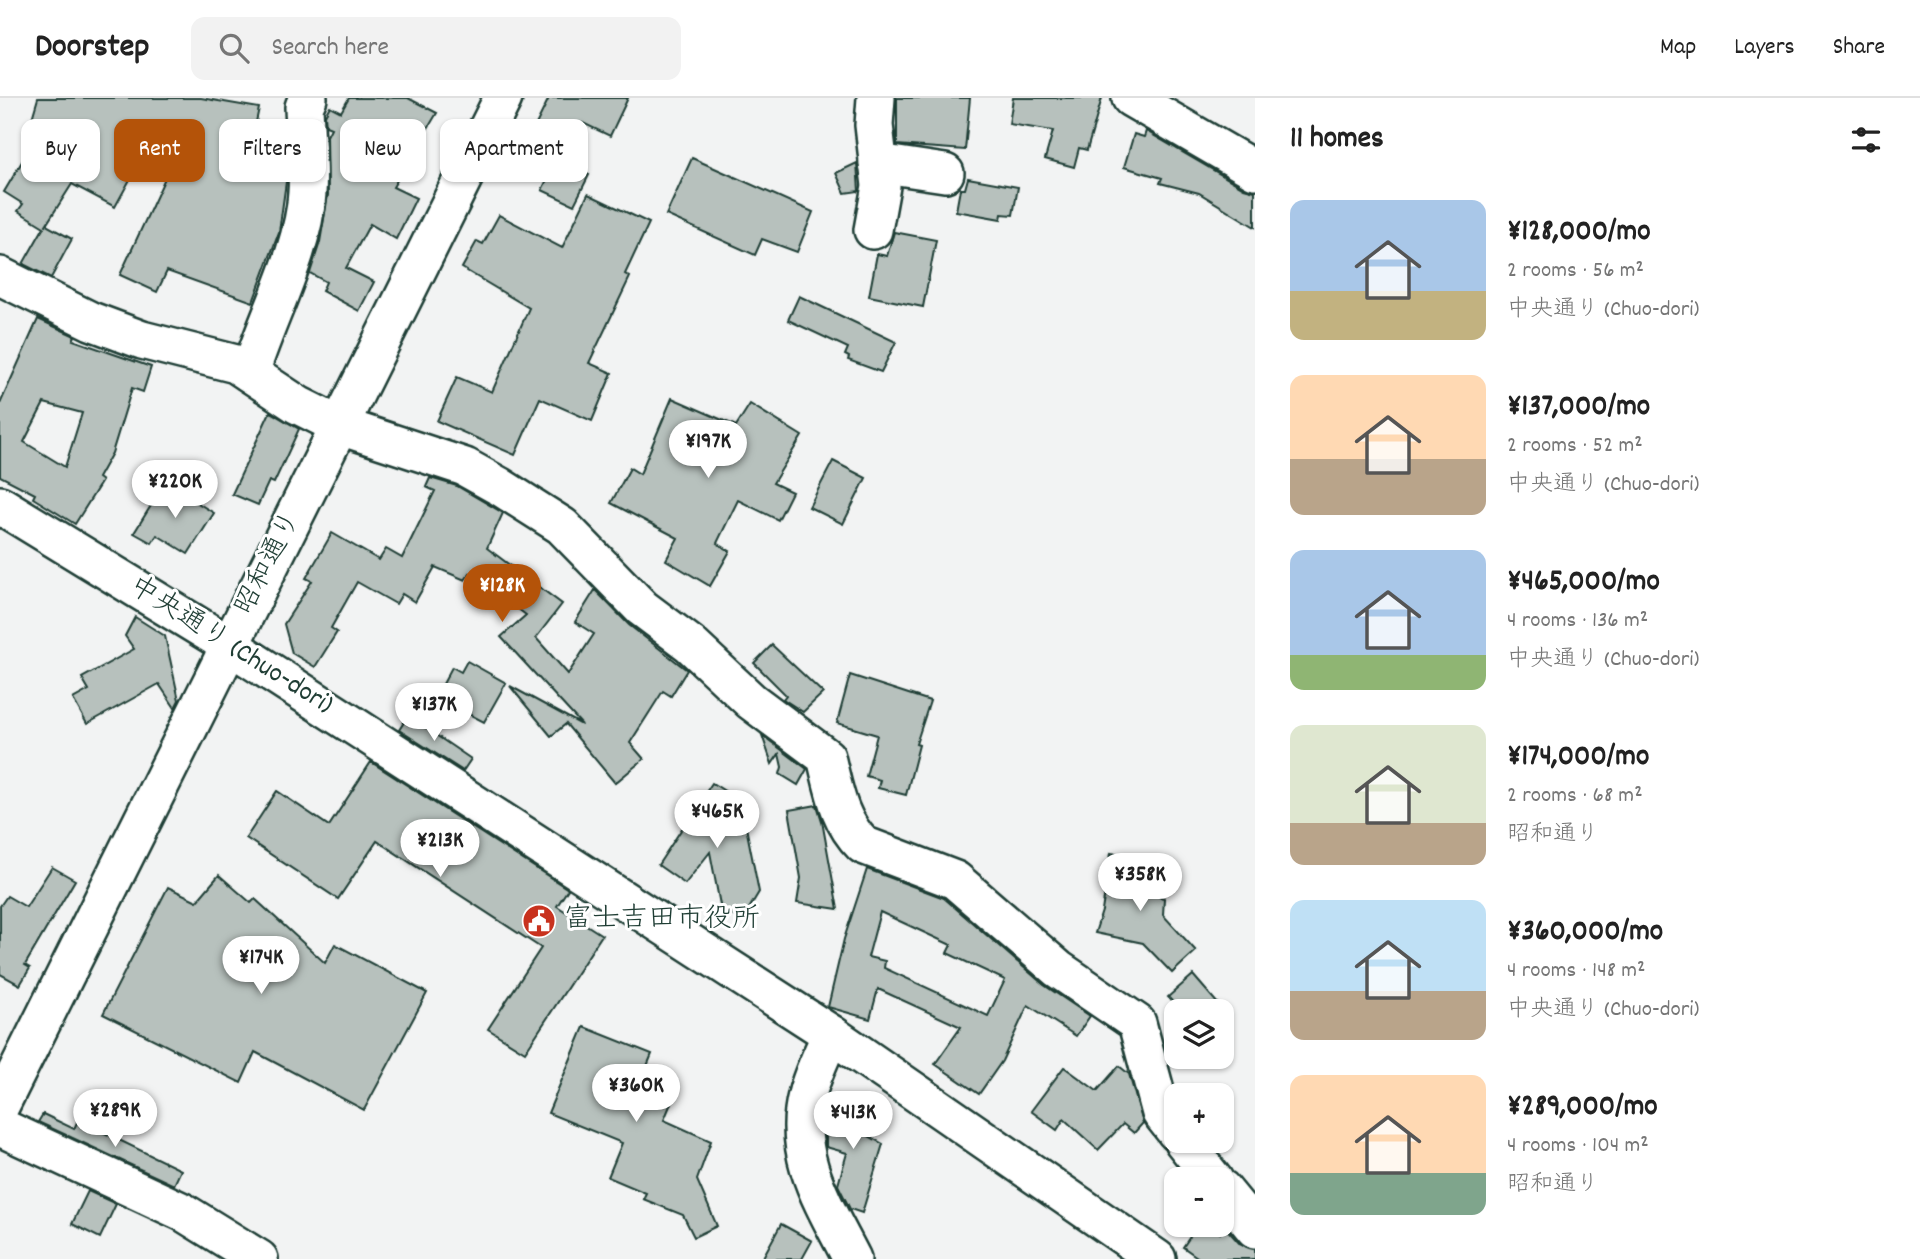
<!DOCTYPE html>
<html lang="en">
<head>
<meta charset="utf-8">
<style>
  body { margin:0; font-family:Dekko,"Klee One",sans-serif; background:#f2f2f2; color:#222; height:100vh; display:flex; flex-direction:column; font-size:26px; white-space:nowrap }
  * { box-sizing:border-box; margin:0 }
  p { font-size:23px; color:#767676 }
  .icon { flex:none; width:38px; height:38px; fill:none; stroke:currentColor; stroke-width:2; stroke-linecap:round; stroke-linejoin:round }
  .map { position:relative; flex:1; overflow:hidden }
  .drawer { display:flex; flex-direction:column; background:#fff; width:665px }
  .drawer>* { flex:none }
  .top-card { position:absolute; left:21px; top:21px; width:665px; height:63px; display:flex; gap:14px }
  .buttons { position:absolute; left:1164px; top:901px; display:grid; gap:14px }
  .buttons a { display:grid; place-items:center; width:70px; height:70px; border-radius:14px; background:#fff; box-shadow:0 2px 5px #0004; font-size:35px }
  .price { position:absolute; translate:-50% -60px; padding:0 16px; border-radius:24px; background:#fff; color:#222; font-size:23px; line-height:46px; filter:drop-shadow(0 2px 4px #0008) }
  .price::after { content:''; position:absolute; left:50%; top:42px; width:21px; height:16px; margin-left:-10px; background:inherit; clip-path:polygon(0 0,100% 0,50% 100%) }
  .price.active { background:#b45309; color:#fff }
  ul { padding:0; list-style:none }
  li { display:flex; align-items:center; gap:21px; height:175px; padding:0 35px }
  li span { display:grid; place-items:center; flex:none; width:196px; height:140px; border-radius:14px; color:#555 }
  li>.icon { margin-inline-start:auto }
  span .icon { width:84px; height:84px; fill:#fffc; stroke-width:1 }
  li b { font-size:30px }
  h2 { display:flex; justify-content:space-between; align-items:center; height:84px; padding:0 35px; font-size:30px }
  .pill { padding:0 24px; border-radius:14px; background:#fff; box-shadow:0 2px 5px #0004; font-size:24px; line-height:63px }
  .pill.active { background:#b45309; color:#fff }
  header { display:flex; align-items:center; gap:42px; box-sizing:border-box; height:98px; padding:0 35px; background:#fff; border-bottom:2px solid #e0e0e0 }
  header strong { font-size:33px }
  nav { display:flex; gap:38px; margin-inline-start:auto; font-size:24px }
  .search { width:490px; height:63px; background:#f2f2f2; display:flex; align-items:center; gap:18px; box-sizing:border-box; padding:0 24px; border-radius:14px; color:#767676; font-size:26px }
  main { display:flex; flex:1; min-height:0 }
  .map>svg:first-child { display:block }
  .building { fill:#b7c1bd; stroke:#1f3d34; stroke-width:2; fill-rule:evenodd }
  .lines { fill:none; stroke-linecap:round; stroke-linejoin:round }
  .minor-casing { stroke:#1f3d34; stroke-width:42 }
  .minor { stroke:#fff; stroke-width:37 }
  .labels { text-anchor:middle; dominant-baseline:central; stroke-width:6; stroke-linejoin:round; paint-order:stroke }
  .street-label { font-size:28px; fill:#1f3d34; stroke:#fff }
  .poi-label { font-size:28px; fill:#1f3d34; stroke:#fff; text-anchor:start }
</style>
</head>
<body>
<header>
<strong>Doorstep</strong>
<div class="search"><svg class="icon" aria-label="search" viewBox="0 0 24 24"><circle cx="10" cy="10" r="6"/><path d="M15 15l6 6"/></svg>Search here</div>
<nav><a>Map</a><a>Layers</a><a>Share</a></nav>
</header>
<main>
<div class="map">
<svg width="1255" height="1161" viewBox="0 0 1255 1161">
  <rect width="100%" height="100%" fill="#f2f3f3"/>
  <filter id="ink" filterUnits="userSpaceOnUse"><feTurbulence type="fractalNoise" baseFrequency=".0143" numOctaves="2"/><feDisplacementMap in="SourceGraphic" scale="14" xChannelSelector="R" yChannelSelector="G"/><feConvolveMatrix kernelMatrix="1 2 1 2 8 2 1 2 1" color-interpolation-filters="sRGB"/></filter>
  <g filter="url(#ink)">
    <!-- building -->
    <g class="building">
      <polygon points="38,0 201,0 259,10 252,43 286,56 286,84 279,134 253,204 167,173 157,194 120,177 171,67 145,54 115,109 72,86 46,127 72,141 51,180 23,166 44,129 18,113 23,106 4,94 30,50 24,48"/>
      <polygon points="349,0 408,0 437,15 393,89 416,100 396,141 370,126 346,170 374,184 359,213 322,193 326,184 310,175 320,144 328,97 327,38 331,30 326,28 325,17 330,8 341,14"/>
      <polygon points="549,0 628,0 610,38 583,25 566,61 528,43"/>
      <polygon points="897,0 970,0 965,52 897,47"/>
      <polygon points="1013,0 1102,0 1087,52 1079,50 1074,69 1045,61 1053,33 1009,26"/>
      <polygon points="1146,33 1244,90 1255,93 1255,129 1199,95 1160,85 1162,80 1124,69 1134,36 1144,39"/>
      <polygon points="692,60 813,114 797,154 762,141 755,157 666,117"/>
      <polygon points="557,61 589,77 574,107 542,92"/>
      <polygon points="857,65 859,93 845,95 836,75"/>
      <polygon points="968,80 1018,89 1013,117 1002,116 1001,121 956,113 960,91 965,91"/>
      <polygon points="588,96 649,125 625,176 630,179 589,265 612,275 592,323 540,300 515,357 437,323 457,279 492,294 529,210 462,170 477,143 483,146 499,117 562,150"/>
      <polygon points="894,134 936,142 923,209 869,198 877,156 887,158"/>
      <polygon points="799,198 896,244 881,274 848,262 849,259 845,257 848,250 788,222"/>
      <path d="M38,221L75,238L73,242L151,269L143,294L132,290L112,355L98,380L102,383L75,426L33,400L35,396L0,378V306ZM44,305L82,315L65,369L24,344Z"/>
      <polygon points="672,300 736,328 750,306 802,338 773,385 792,394 778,422 738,402 717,445 730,453 710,488 666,462 678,440 611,405 630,370 640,376"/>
      <polygon points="270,314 299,331 274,385 269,383 258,407 232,396"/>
      <polygon points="833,363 866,380 843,426 809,409"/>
      <polygon points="430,380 457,388 503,415 487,450 562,506 536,540 568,576 594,536 575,524 595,492 629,527 687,572 671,598 663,593 630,645 644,661 615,685 566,626 551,638 510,588 582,627 501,539 526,517 470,475 465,482 435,469 415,504 402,496 396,506 357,484 331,530 337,534 315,569 292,555 284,526 312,483 306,480 332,435 379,462 386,451 402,460 435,393 426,389"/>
      <polygon points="165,385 214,415 188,456 157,437 152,445 134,435"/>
      <polygon points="135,519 165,538 179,602 175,610 159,586 87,626 73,601 89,592 82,580 134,551 125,538"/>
      <polygon points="772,547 823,595 803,614 783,601 786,597 754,565"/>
      <polygon points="467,563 506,585 484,624 436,599 452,569 461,574"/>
      <polygon points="850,577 930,603 916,646 919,647 906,697 878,690 880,682 866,678 877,637 837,625"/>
      <polygon points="408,618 471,661 463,673 399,632"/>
      <polygon points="762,637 807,671 798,687 780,676 782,669 779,656 772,666"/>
      <polygon points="371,664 568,791 557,808 602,837 525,954 488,931 541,850 377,743 338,801 246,740 277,693 329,728"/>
      <polygon points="712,685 747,707 743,714 759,794 747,814 735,819 720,807 710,754 685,786 658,767"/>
      <polygon points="817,707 822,723 838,811 797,805 801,780 789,712"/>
      <polygon points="1111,755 1137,759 1135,773 1161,776 1159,799 1164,800 1163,817 1196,853 1172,875 1143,845 1095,835 1102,813"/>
      <polygon points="52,769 75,782 25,867 30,870 20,887 0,876 0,808 7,798 26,809"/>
      <path d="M867,771L944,800L1044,887L1090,918L1076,938L1028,907L1002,963L979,996L935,966L961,929L878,891L870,921L828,909L844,841ZM880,814L951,847L947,855L1005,882L988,918L884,870L885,863L868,859Z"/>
      <polygon points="219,777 251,805 255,801 325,865 335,846 427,895 364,1012 255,954 241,985 103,916 168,789 197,803"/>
      <polygon points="1193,877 1225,914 1182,914 1168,899"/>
      <polygon points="584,929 652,956 645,973 679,986 664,1022 711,1043 697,1082 717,1128 694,1139 683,1117 643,1101 646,1095 608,1079 622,1045 548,1015"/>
      <polygon points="1119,968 1129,976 1143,1025 1134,1035 1123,1026 1098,1052 1064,1021 1057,1032 1031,1013 1064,969 1097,993"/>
      <polygon points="838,997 863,1004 857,1024 867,1027 865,1036 883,1046 862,1115 850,1111 838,1087 847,1055 826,1049 826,1012 833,1014"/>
      <polygon points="43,1016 74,1031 78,1022 181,1072 174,1087 38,1024"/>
      <polygon points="88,1093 116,1106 100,1140 72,1126"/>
      <polygon points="781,1126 812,1143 802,1161 762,1161"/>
      <polygon points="1198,1127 1208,1127 1220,1135 1224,1128 1239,1145 1255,1151 1255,1161 1200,1161 1183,1149"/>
    </g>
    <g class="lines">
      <defs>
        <g id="minor">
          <polyline points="1131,0 1255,72"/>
          <polyline points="878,65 945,75"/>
          <polyline points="873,132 881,88 874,27 876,0"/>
          <path d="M0,178L91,223L142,242L236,266L298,307L340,328L465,369L499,388L562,428L642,510L690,546L751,603L826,659C834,691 838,722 863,747L955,782L1058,871L1137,925L1161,1015L1176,1034"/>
          <path d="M250,275C267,220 304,152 307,95C309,67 305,37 304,9L308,0"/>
          <polyline points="0,407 229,547 831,936 1157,1161"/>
          <path d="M831,936C823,955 812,976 807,997C791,1058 825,1108 852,1161"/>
          <polyline points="0,1008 503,0"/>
          <polyline points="0,1029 183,1114 259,1161"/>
          <polyline points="1183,1043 1214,1082"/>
          <polyline points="1222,1091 1255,1131"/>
        </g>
      </defs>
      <!-- minor casing -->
      <use href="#minor" class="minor-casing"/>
      <!-- minor -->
      <use href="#minor" class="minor"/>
    </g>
  </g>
  <!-- icons -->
  <defs>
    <symbol id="civic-disc" viewBox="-11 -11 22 22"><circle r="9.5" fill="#c8321e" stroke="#fff"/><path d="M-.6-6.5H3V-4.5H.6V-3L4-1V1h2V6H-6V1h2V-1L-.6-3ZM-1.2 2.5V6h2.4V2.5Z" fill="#fff"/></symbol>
  </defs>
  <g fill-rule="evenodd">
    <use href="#civic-disc" x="520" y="804" width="38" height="38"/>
  </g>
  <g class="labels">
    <!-- street labels -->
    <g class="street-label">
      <text transform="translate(270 466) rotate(-63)">昭和通り</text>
      <text transform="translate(230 549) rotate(32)">中央通り (Chuo-dori)</text>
    </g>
    <!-- poi labels -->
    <g class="poi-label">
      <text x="564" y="823">富士吉田市役所</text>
    </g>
  </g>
</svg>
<div class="buttons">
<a><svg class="icon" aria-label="layers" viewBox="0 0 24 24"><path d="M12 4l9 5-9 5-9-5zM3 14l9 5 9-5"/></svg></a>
<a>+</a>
<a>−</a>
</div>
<b class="price" style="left:708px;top:382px">¥197K</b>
<b class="price" style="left:175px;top:422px">¥220K</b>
<b class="price active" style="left:502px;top:526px">¥128K</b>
<b class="price" style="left:434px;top:645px">¥137K</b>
<b class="price" style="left:717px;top:752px">¥465K</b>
<b class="price" style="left:440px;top:781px">¥213K</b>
<b class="price" style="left:1140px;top:815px">¥358K</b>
<b class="price" style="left:261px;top:898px">¥174K</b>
<b class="price" style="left:636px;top:1026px">¥360K</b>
<b class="price" style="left:115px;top:1051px">¥289K</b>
<b class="price" style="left:853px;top:1053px">¥413K</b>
<div class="top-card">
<a class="pill">Buy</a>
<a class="pill active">Rent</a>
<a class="pill">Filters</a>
<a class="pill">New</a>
<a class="pill">Apartment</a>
</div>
</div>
<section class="drawer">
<h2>11 homes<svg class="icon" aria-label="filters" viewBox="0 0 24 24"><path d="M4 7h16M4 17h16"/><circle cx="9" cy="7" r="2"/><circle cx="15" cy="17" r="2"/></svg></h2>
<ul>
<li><span style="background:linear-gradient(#a9c7e8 65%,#c2b280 0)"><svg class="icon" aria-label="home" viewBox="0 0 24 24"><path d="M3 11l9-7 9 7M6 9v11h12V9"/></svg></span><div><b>¥128,000/mo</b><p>2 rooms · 56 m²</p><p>中央通り (Chuo-dori)</p></div></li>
<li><span style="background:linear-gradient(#ffd9b3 60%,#b9a48a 0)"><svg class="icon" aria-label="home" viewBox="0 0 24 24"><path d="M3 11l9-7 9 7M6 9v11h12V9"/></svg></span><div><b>¥137,000/mo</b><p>2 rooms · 52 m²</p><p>中央通り (Chuo-dori)</p></div></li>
<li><span style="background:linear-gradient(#a9c7e8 75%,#8fb573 0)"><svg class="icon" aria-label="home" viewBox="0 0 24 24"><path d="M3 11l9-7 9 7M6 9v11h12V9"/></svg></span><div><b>¥465,000/mo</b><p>4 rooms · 136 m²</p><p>中央通り (Chuo-dori)</p></div></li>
<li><span style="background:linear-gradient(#dfe7d0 70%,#b9a48a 0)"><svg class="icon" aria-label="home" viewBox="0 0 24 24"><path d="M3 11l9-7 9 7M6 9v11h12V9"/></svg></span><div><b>¥174,000/mo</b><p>2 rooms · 68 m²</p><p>昭和通り</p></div></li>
<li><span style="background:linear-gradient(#bfe0f5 65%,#b9a48a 0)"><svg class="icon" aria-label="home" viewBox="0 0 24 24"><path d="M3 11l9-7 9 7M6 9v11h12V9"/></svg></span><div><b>¥360,000/mo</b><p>4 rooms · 148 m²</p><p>中央通り (Chuo-dori)</p></div></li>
<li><span style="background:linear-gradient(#ffd9b3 70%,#7fa58c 0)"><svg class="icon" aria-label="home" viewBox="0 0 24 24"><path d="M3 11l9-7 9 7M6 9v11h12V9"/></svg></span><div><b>¥289,000/mo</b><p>4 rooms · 104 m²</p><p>昭和通り</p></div></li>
</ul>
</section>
</main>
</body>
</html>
